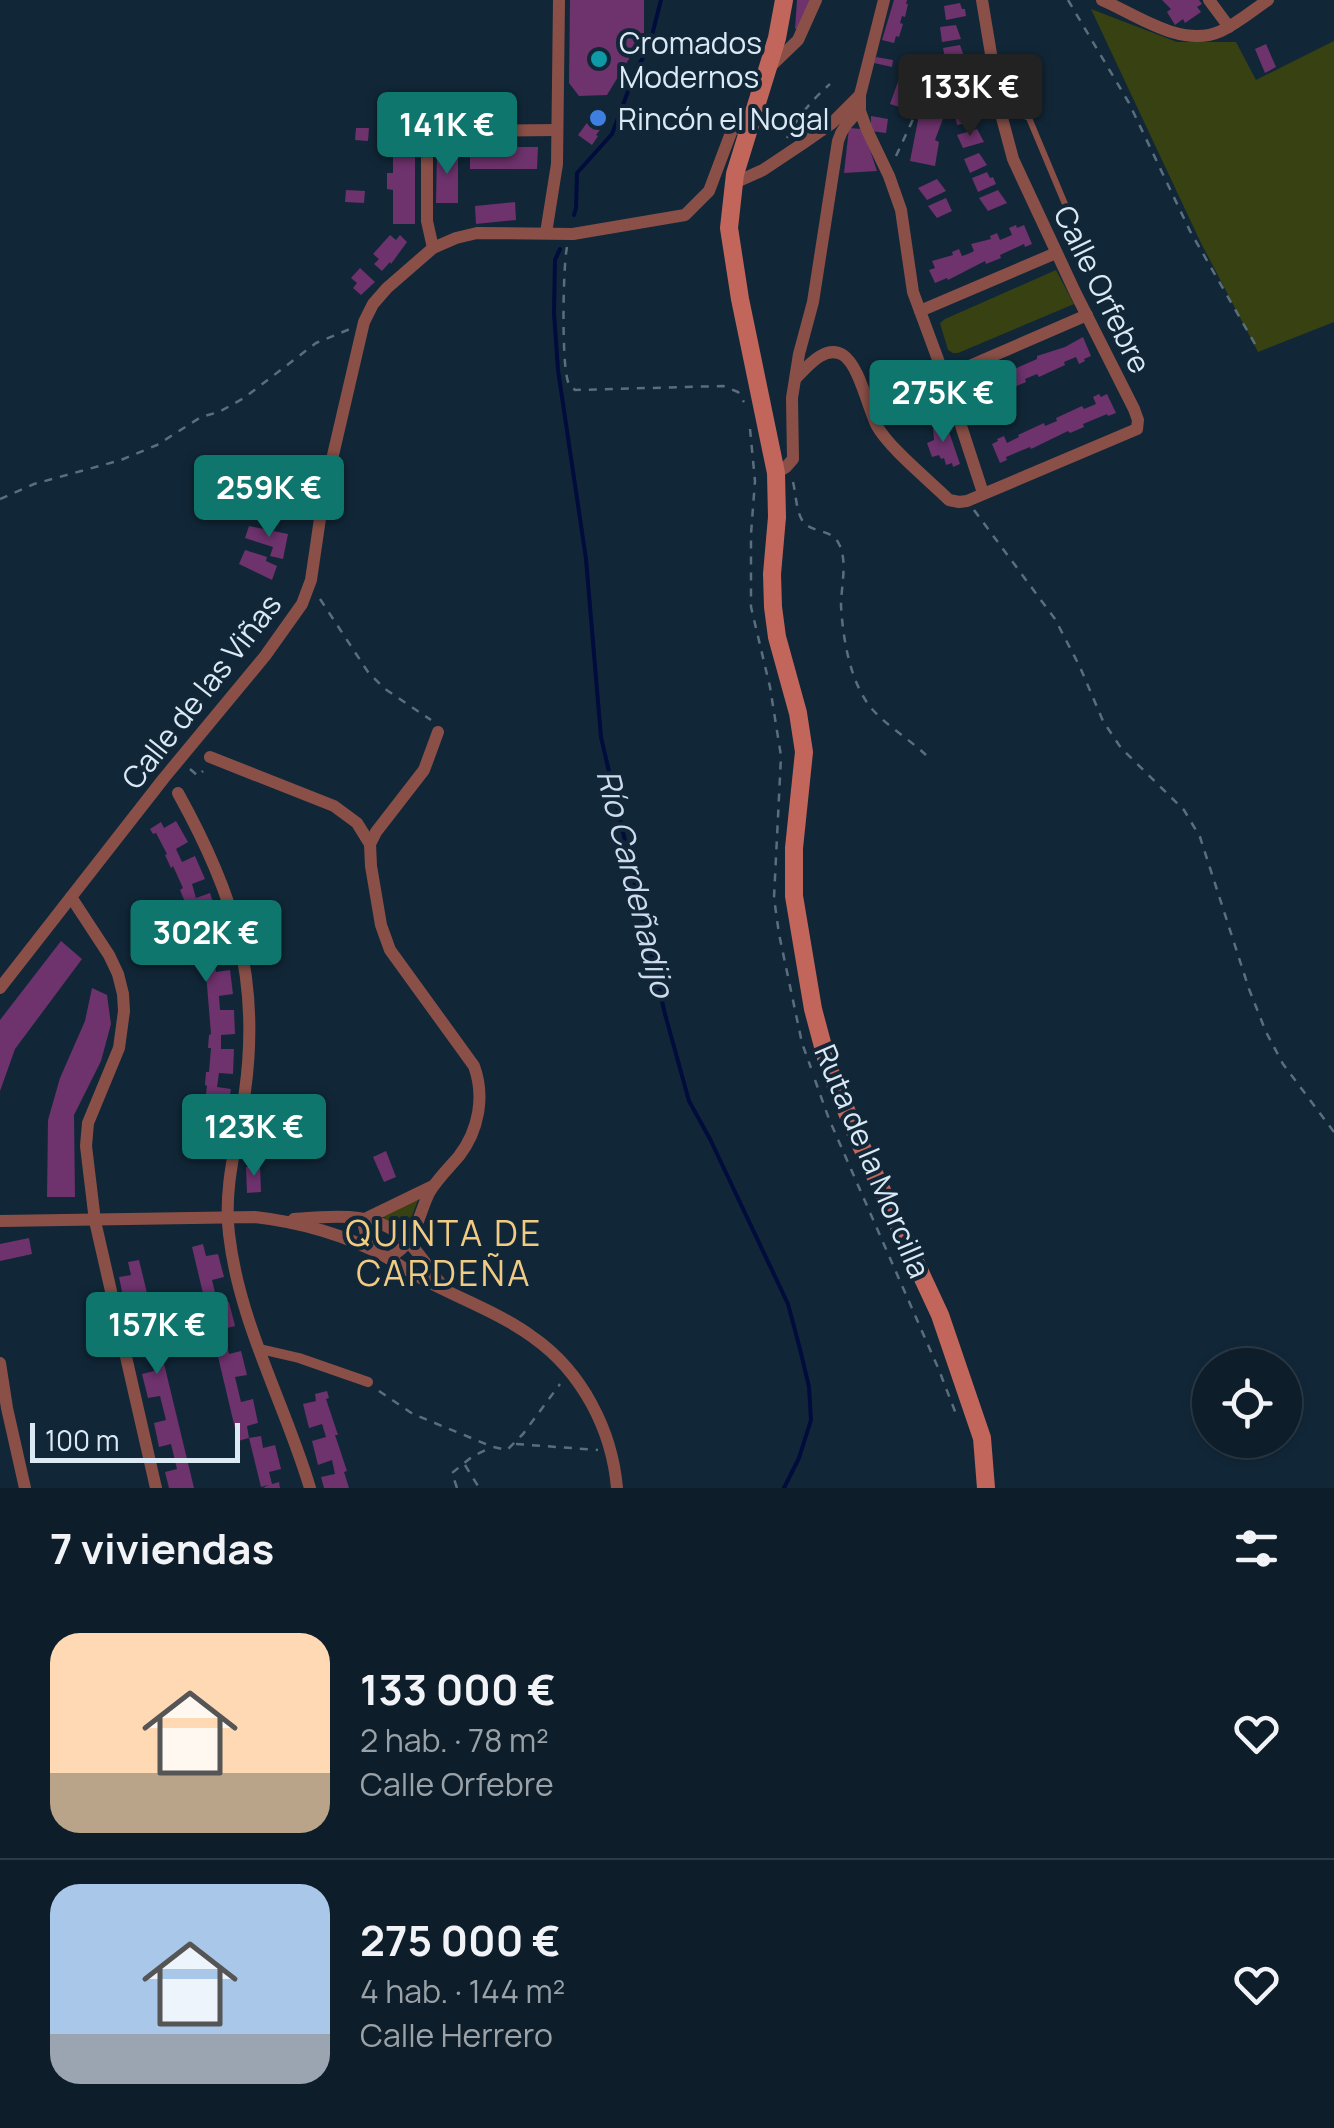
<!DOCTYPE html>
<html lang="es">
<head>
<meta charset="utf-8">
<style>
  body { margin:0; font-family:Manrope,sans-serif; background:#162632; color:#f1f3f6; height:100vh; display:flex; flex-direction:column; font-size:38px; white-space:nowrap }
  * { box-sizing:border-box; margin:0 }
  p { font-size:32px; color:#9aa2a8 }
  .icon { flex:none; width:55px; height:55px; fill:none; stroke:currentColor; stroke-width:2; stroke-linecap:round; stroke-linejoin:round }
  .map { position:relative; height:1488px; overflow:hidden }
  .sheet { display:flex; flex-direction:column; background:#0d1d2a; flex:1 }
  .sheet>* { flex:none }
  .buttons { position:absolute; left:1192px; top:1348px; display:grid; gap:20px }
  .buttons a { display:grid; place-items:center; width:110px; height:110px; border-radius:50%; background:#0d1d2a; box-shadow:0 2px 8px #0004,0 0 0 2px #2d3b47; font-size:50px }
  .scale { position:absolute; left:30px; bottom:25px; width:210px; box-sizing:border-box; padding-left:10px; border:5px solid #dbe9f5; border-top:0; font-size:28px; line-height:35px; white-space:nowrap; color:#dbe9f5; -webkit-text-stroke:8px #112738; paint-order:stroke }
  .price { position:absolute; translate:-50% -85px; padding:0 22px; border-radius:10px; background:#0f766e; color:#fff; font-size:32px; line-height:65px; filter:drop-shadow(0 2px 5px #0008) }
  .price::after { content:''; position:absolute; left:50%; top:60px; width:30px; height:22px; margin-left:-15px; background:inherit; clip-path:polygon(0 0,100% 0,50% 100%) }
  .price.current { background:#222; color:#fff }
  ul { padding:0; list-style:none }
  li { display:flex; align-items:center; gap:30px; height:250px; padding:0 50px }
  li+li { border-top:2px solid #2d3b47 }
  li span { display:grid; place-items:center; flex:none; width:280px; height:200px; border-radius:30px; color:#555 }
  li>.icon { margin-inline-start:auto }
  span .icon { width:120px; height:120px; fill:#fffc; stroke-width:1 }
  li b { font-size:42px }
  h2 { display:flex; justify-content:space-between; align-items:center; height:120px; padding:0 50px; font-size:42px }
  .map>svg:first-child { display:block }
  .green { fill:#374111 }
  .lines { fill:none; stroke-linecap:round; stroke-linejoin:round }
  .stream { stroke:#000c3b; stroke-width:4 }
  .building { fill:#6e326d }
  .path { stroke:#5a6e7d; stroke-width:2.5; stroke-dasharray:8 8; stroke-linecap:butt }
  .service { stroke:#8a5048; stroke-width:6 }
  .pedestrian { stroke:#8a5048; stroke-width:10 }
  .minor { stroke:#8a5048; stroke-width:12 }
  .secondary { stroke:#c2665b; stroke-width:18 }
  .culture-dot { fill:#0f9aa8; stroke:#112738; stroke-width:4 }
  .shop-dot { fill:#3f7fe0; stroke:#112738; stroke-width:4 }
  .labels { text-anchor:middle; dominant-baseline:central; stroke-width:8; stroke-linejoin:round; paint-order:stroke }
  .poi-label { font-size:30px; fill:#dbe9f5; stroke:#112738; text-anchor:start }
  .street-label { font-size:30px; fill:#dbe9f5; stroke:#112738 }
  .water-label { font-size:32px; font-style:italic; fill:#cdd9ec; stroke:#112738 }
  .quarter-label { font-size:35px; letter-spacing:2.5px; fill:#f2cb83; stroke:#112738 }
</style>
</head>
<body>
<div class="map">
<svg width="1334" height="1488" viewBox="0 0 1334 1488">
  <rect width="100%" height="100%" fill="#112738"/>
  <!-- green -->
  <g class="green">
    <polygon points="1091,9 1177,42 1236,42 1256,80 1334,41 1334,322 1258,352 1200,241"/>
    <polygon points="1056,270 1074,304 958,353 953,353 948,350 940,323 945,319"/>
    <polygon points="419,1197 406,1232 381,1216"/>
  </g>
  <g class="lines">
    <!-- stream -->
    <g class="stream">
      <polyline points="574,215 576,208 577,173 612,134 636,70 649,47 661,0"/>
      <polyline points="560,249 555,260 554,313 558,370 586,559 601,737 665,1014 689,1101 710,1139 788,1304 800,1349 809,1387 811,1420 799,1458 784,1488"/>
    </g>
  </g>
  <!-- building -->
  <g class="building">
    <polygon points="570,0 644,0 644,34 607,95 579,96 569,83"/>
    <polygon points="797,0 810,0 799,28 795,29"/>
    <polygon points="894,0 907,0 906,4 908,4 905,17 902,16 900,23 903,24 899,37 896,36 894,43 882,40"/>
    <polygon points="1162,0 1199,0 1202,4 1197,7 1201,12 1185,23 1183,19 1175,25 1167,12 1171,9"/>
    <polygon points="960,3 962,9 965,9 966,16 946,20 944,6"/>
    <polygon points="956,25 961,39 942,42 940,27"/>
    <polygon points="1266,44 1276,67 1265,73 1255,49"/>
    <polygon points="960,45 965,59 946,62 943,48"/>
    <polygon points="876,57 893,60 892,67 874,63"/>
    <polygon points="965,66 970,79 950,83 944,69"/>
    <polygon points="899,79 920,86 912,111 890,104"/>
    <polygon points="967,86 972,100 953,104 951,90"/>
    <polygon points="921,105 934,110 936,105 947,108 935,140 939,142 935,166 910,161"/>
    <polygon points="970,107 976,121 957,125 954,110"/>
    <polygon points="598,108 610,116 596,135 598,136 592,145 578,135"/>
    <polygon points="871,116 888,119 886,133 871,131"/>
    <polygon points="356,128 369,128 368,141 355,140"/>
    <polygon points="849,128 863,129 877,171 844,173"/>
    <polygon points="977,129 984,142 963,148 957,135"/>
    <polygon points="393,139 415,139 415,224 393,224 393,190 387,189 387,173 393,173"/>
    <polygon points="470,147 538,147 537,169 470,169"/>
    <polygon points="437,151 458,152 458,203 436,203"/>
    <polygon points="979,153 987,165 970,173 964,159"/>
    <polygon points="987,172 990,178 993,177 996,184 978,192 972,178"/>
    <polygon points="937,179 946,191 927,200 918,188"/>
    <polygon points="346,190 365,191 364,203 345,202"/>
    <polygon points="998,190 1007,203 988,211 979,198"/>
    <polygon points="946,198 952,211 937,218 928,206"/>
    <polygon points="515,202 516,220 476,224 475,206"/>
    <polygon points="1016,225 1017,228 1024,225 1032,244 1025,247 1024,244 1000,255 1001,258 986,264 985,261 948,280 947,278 935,283 929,270 935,268 932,261 953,255 952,252 959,249 962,256 968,254 974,251 971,244 991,239 990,236 997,233 1000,240 1012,235 1009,228"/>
    <polygon points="390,235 396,240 400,235 407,242 391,264 390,262 382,271 374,264 379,259 373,254"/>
    <polygon points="360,268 375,282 361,295 353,288 357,283 351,278"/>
    <polygon points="1083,337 1091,356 1084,359 1085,361 1079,364 1076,357 1064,362 1065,365 1039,377 1037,374 1025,379 1026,382 1000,393 999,391 993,393 987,396 990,402 975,406 967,387 974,384 975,386 999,375 998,373 1005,370 1013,367 1014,369 1037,359 1037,356 1065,347"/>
    <polygon points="1099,394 1101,397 1107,394 1116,413 1108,416 1107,414 1083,424 1084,427 1070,433 1068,431 1031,449 1030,447 1006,457 1007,460 1000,463 992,444 998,441 997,439 1004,436 1007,443 1019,437 1018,435 1044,423 1045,426 1057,421 1056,418 1082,406 1084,409 1096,404 1093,397"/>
    <polygon points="945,420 960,464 953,467 952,463 946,465 944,458 941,459 939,455 932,457 927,443 934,440 933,428 939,426 938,422"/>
    <polygon points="249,526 288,534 283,559 270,556 273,547 245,538"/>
    <polygon points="245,550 267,557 266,561 277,566 272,580 239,564"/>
    <polygon points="176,821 188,842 176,849 182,862 195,856 205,879 192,884 196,898 210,893 218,917 204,921 208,934 222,931 227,955 214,958 216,972 230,970 233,994 219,996 220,1010 234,1010 235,1034 221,1035 221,1049 234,1049 233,1074 219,1073 217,1087 231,1089 227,1113 213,1111 210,1124 223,1128 217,1152 204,1148 202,1154 190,1151 192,1144 195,1145 201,1123 198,1122 201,1108 204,1109 207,1086 205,1085 206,1072 209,1072 211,1048 208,1048 209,1035 211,1034 206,973 204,974 201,961 204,960 199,937 196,937 192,924 195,923 187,901 185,902 180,890 183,888 173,866 171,868 165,855 167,854 156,833 153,834 150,829 161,822 164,828"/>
    <polygon points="61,941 82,959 15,1049 0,1091 0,1020"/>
    <polygon points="92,988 107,995 111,1024 101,1061 74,1115 75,1197 47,1197 48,1120 60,1078 85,1021"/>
    <polygon points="386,1151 396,1177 384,1182 373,1157"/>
    <polygon points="260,1165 261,1192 247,1193 246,1167"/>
    <polygon points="29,1238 32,1254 0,1261 0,1244"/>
    <polygon points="203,1244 206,1256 218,1254 224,1277 212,1280 218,1305 229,1302 235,1326 223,1329 229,1354 241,1351 247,1375 235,1377 241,1402 253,1399 258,1423 247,1426 249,1438 261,1436 263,1448 275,1445 281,1469 269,1472 272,1484 279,1482 280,1488 263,1488 268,1485 261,1487 249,1438 238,1441 192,1247"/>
    <polygon points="139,1260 194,1488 169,1488 165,1472 177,1469 171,1444 159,1447 154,1423 166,1420 160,1396 148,1398 142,1374 154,1371 148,1347 136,1350 131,1326 142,1323 136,1298 124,1301 119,1277 131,1275 128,1262"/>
    <polygon points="327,1391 329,1398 326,1399 338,1435 335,1435 347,1471 344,1472 349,1488 324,1488 321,1477 335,1474 332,1460 318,1465 312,1441 326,1437 322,1424 309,1428 303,1404 316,1401 315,1394"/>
  </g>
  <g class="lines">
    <!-- path -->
    <g class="path">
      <polyline points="1068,0 1129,103 1190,231 1255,344"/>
      <path d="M787,138C798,116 812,100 830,84"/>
      <polyline points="896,156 927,89"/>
      <path d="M567,247C563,264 561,371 569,384C571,386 573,388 575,390L723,386L738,392L744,402"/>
      <polyline points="750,429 755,481 751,534 751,607 770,687 781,756 774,898 779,934 802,1043 811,1068"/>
      <path d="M793,482C796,494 796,510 802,520C811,534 832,528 839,544C848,562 841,586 841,606C843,639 850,683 872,709C887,726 909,739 926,755"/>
      <polyline points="0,499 34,484 121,460 157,445 201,417 219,412 244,398 316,343 350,329"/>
      <polyline points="974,510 1055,619 1080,667 1103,721 1121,748 1184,810 1200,837 1249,989 1266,1032 1283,1064 1334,1132"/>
      <polyline points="320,599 368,672 385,689 431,720"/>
      <polyline points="190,769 198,776 203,771"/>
      <polyline points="815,1080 829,1119 939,1370 956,1414"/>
      <polyline points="379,1391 413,1414 493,1447 507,1450 523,1434 560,1384"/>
      <polyline points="516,1444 598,1450"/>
      <polyline points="465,1465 478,1486 474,1488"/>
      <polyline points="457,1488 452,1473 473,1456 492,1447"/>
    </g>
    <!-- service -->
    <polyline class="service" points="1003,114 1018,113 1029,118 1065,204"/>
    <!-- pedestrian -->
    <polyline class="pedestrian" points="260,1349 299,1358 368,1382"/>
    <!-- minor -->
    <g class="minor">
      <path d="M1102,0C1137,15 1182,49 1221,31C1238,23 1253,10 1268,0"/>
      <polyline points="1209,0 1229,27"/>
      <polyline points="770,67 798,40 816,0"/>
      <polyline points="860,95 860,111 867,130 889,176 901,210 913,292 950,392 983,493"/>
      <polyline points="734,183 763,170 802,144 832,123 860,95 884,0"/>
      <polyline points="546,233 557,164 559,0"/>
      <polyline points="433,248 427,221 427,140 431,134 438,131 557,130"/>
      <polyline points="920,311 1056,253"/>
      <polyline points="944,377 1087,315"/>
      <path d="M796,378C807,367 825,344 843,355C859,365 868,408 877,426C889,448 930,481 949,500L959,502L967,501L1137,429L1138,420L1134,409L1075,292L1013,159L1001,114L982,0"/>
      <path d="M776,473L786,467L793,459L792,398L799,354L813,302L838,141C842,128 849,119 860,111"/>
      <polyline points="210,757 334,806 357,823 370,844"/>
      <path d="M178,793C233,892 261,976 245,1091C238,1139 223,1186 229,1234C239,1323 285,1404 310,1488"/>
      <polyline points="71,897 109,955 118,974 123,994 124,1011 119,1048 88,1123 86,1146 95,1221 156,1488"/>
      <polyline points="0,988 164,778 265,656 302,604 311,580 323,498 364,322 373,304 387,288 433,248 456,238 477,233 573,234 685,215 709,191 732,130 749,124"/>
      <path d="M294,1219C333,1216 379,1210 409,1243C422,1256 432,1273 444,1288"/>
      <path d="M0,1221L255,1217C299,1222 347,1235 386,1257C397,1263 407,1271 419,1277C457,1298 499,1312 534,1338C582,1372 612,1430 617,1488"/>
      <polyline points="369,1248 364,1226 367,1218 433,1186"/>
      <path d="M388,1258C416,1245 417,1218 429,1193C437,1179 449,1168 459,1156C479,1130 485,1096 474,1066L390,950L381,925L371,866L370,844L376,832L424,770L438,732"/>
      <polyline points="0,1363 7,1408 25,1488"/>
    </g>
    <!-- secondary -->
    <polyline class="secondary" points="784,0 777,38 735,174 729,228 740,299 776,473 777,517 772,574 773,607 777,637 798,713 804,752 794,848 794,896 813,1009 829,1069 858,1139 940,1315 982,1438 986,1488"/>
  </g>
  <!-- markers -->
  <circle class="culture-dot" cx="599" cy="59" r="10"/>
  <circle class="shop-dot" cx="598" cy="118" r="10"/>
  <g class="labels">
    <!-- poi labels -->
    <g class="poi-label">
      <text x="619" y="42">Cromados<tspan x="619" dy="34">Modernos</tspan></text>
      <text x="618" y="118">Rincón el Nogal</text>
    </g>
    <!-- street labels -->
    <g class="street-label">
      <text transform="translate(1103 289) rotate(64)">Calle Orfebre</text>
      <text transform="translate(201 691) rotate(-52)">Calle de las Viñas</text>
      <text transform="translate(873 1161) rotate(67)">Ruta de la Morcilla</text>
    </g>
    <!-- water labels -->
    <g class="water-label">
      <text transform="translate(636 883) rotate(76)">Río Cardeñadijo</text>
    </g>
    <!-- quarter labels -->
    <g class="quarter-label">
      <text x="444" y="1233">QUINTA DE<tspan x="444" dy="40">CARDEÑA</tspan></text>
    </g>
  </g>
</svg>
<div class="buttons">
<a><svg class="icon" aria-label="locate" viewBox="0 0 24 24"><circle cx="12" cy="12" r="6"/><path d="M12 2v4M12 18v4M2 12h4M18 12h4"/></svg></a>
</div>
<div class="scale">100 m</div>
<b class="price current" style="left:970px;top:139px">133K €</b>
<b class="price" style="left:447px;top:177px">141K €</b>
<b class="price" style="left:943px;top:445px">275K €</b>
<b class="price" style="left:269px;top:540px">259K €</b>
<b class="price" style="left:206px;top:985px">302K €</b>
<b class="price" style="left:254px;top:1179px">123K €</b>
<b class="price" style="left:157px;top:1377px">157K €</b>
</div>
<section class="sheet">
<h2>7 viviendas<svg class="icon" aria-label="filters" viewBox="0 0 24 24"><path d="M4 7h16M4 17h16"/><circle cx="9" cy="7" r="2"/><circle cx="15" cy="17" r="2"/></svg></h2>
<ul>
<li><span style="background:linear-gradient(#ffd9b3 70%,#b9a48a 0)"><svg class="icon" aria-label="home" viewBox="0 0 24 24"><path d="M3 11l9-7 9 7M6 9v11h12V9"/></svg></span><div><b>133 000 €</b><p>2 hab. · 78 m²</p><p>Calle Orfebre</p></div><svg class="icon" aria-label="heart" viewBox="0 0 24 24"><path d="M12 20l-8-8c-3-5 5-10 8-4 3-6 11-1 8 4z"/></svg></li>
<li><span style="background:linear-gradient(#a9c7e8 75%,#9aa5b1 0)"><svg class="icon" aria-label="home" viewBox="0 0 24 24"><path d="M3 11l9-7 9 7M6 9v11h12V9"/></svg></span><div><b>275 000 €</b><p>4 hab. · 144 m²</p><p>Calle Herrero</p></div><svg class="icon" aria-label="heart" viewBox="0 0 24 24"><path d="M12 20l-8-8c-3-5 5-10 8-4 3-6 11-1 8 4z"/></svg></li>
</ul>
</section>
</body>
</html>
